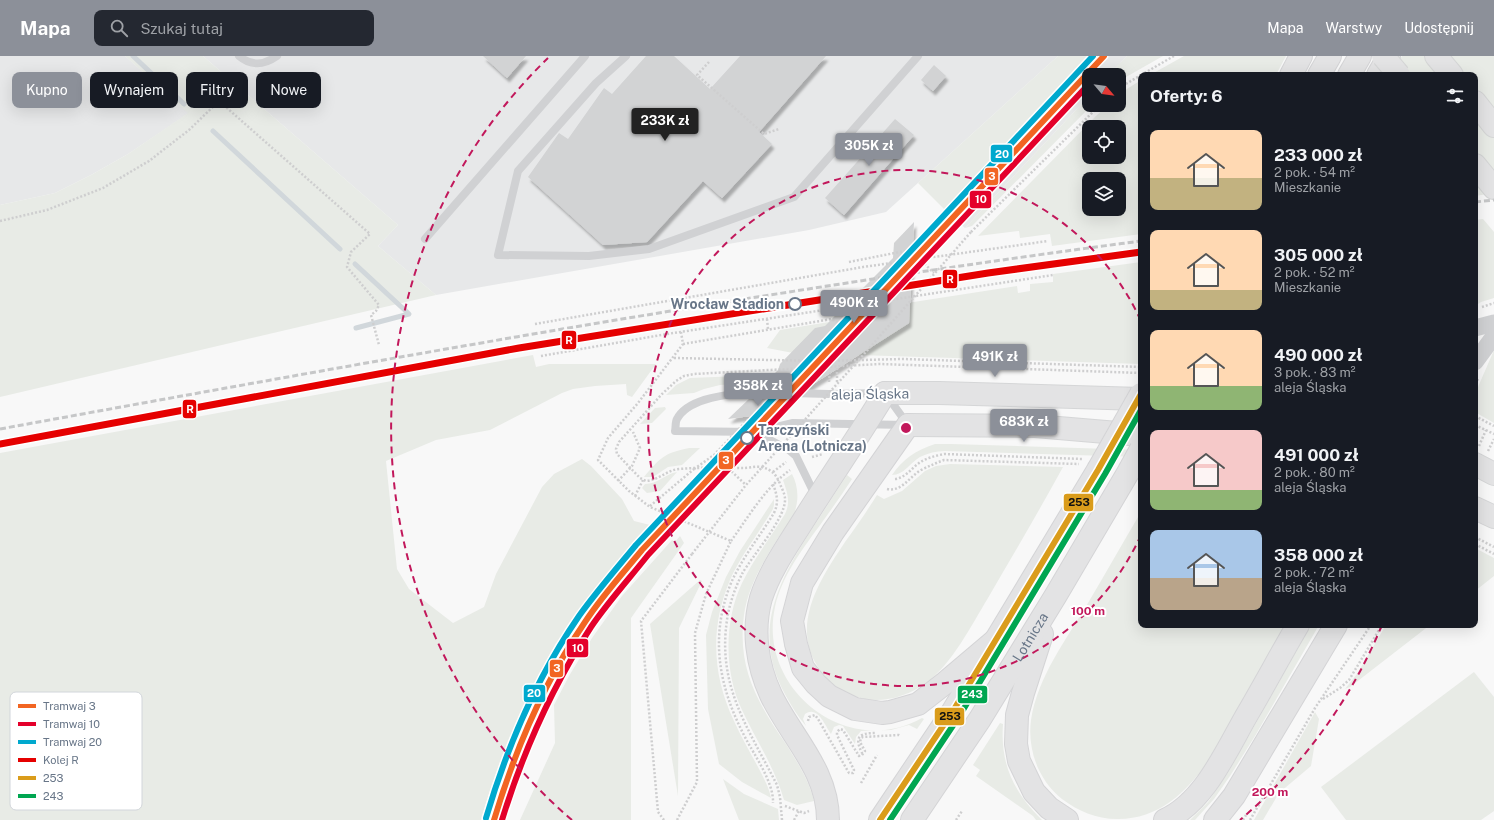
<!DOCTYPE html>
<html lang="pl">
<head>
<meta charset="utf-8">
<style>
  body { margin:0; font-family:"Public Sans",sans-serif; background:#242831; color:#f1f3f6; height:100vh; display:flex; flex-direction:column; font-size:15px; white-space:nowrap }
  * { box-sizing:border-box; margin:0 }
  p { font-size:13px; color:#9ea1a6 }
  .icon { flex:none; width:22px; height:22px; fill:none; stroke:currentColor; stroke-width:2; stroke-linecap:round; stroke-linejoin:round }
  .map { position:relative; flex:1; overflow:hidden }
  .side { position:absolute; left:1138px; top:16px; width:340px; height:556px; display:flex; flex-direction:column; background:#171b24; border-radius:8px; box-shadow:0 4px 16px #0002 }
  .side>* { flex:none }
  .hud { position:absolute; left:12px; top:16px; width:380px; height:36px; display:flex; gap:8px }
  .needle { width:26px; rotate:119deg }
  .buttons { position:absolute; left:1082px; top:12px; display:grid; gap:8px }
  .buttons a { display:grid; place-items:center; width:44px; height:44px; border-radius:8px; background:#171b24; box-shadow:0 4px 16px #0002; font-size:20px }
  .price { position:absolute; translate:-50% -34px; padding:0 9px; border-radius:4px; background:#8c9099; color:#fff; font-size:13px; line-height:26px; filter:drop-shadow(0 1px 2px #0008) }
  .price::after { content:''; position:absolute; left:50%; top:24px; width:12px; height:9px; margin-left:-6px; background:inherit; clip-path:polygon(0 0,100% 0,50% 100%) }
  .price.selected { background:#222; color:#fff }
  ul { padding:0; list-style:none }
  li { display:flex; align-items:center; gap:12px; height:100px; padding:0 12px }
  li span { display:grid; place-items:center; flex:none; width:112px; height:80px; border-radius:8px; color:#555 }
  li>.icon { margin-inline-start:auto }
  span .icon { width:48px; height:48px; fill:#fffc; stroke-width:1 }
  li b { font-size:17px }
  h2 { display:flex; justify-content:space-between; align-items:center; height:48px; padding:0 12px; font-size:17px }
  .tag { padding:0 14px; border-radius:8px; background:#171b24; box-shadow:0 4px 16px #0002; font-size:14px; line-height:36px }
  .tag.selected { background:#8c9099; color:#fff }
  header { display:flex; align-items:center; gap:24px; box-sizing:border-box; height:56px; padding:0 20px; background:#8c9099; color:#fff }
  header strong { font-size:19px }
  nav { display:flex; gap:22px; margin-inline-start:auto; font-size:14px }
  .search { width:280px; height:36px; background:#242831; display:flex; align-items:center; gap:10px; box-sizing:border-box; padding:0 14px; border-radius:8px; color:#9ea1a6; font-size:15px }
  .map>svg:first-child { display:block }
  .built { fill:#e7e8e9 }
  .green { fill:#e8ebe6; fill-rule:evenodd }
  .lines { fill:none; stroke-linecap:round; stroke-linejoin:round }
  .stream { stroke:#d1d7db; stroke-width:5 }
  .building { fill:#d2d3d4; filter:url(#shadow) }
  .secondary-casing { stroke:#d5d6d7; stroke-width:24 }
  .primary-casing { stroke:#d4d4d6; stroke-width:24 }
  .highway-casing { stroke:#d5d6d6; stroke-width:24 }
  .path { stroke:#cececf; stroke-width:2.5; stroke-dasharray:2 2; stroke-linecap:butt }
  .lane { stroke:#d0d1d3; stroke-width:8 }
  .street { stroke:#d0d1d3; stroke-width:17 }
  .secondary { stroke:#e3e3e4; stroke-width:22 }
  .primary { stroke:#e3e3e4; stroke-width:22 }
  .highway { stroke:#e3e3e4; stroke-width:22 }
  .rail { stroke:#c6c7c8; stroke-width:3; stroke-dasharray:6 3; stroke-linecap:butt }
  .primary-bridge-casing { stroke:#d4d4d6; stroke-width:24; stroke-linecap:butt }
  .highway-bridge-casing { stroke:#d5d6d6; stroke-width:24; stroke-linecap:butt }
  .path-bridge { stroke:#cececf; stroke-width:2.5; stroke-dasharray:2 2; stroke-linecap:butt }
  .primary-bridge { stroke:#e3e3e4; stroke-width:22 }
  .highway-bridge { stroke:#e3e3e4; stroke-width:22 }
  .bus-1-casing { stroke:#fff; stroke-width:9 }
  .bus-2-casing { stroke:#fff; stroke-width:9 }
  .bus-1 { stroke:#da9c1b; stroke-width:6 }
  .bus-2 { stroke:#00a651; stroke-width:6 }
  .rail-1-casing { stroke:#fff; stroke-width:10 }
  .rail-1 { stroke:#e50000; stroke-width:7 }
  .tram-1-casing { stroke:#fff; stroke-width:9 }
  .tram-2-casing { stroke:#fff; stroke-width:9 }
  .tram-3-casing { stroke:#fff; stroke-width:9 }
  .tram-1 { stroke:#f26522; stroke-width:6 }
  .tram-2 { stroke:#e4002b; stroke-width:6 }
  .tram-3 { stroke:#00a9ce; stroke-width:6 }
  .ring { fill:none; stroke:#c2185b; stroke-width:2; stroke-dasharray:7 5 }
  .stop-dot { fill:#fff; stroke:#687688; stroke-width:2 }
  .labels { text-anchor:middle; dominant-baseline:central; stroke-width:4; stroke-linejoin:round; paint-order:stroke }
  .stop-label { font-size:14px; font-weight:bold; fill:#687688; stroke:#fff; text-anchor:end }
  .street-label { font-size:14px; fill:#687688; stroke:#fff }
  .key { fill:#fff; stroke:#d2d6db; stroke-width:1 }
  .key-label { font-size:11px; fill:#687688 }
  .centre { fill:#c2185b; stroke:#fff; stroke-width:2 }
  .ring-label { font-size:12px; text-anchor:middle; font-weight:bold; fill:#c2185b; stroke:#fff; stroke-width:4; stroke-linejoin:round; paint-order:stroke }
  .line-badge { stroke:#fff; stroke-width:1.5 }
  .badge-label { font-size:11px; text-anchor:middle; font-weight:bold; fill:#fff }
  .pale-badge-label { font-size:11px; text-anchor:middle; font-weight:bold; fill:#111 }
</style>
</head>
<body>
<header>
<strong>Mapa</strong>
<div class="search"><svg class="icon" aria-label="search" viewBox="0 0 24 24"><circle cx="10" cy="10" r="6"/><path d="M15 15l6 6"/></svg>Szukaj tutaj</div>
<nav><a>Mapa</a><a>Warstwy</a><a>Udostępnij</a></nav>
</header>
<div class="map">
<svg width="1494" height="764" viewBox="0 0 1494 764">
  <defs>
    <filter id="shadow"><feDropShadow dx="2.5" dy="4.5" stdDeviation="1" flood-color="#0004"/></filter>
  </defs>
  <rect width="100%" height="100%" fill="#f8f8f8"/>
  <!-- built -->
  <g class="built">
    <polygon points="0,0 125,0 189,57 128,98 91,119 55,137 0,149"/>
    <polygon points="203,0 1058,0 886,156 809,174 436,239 378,190 398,169"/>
    <polygon points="1100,0 1127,0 1109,19 1089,19 1089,40 965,172 950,159"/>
  </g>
  <!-- green -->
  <g class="green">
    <polygon points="125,0 203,0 398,169 378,190 436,239 0,341 0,149 55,137 91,119 128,98 188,57"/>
    <polygon points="1058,0 1100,0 950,159 918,127"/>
    <polygon points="1127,0 1163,0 1119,25 1119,19 1109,19"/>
    <polygon points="1184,0 1286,0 1276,19 1150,19"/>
    <polygon points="1402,0 1494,0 1494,137 1475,140 1475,19 1391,19"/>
    <path d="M1141,24V178L1052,190L1050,178L1020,182L1019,175L978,180L1096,60L1108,49H1119V38ZM1089,71H1119V101H1089ZM1089,123H1119V153H1089Z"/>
    <polygon points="1089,40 1089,49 1092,49 972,170 965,172"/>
    <polygon points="1483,163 1494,176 1494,242 1481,246 1475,250 1475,164"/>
    <polygon points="1141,206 1141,308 793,297 767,292 780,274 829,266 836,258 1017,230 1018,237 1030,235 1030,228 1053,226 1053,218"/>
    <polygon points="1494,294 1494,367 1475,356 1475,338"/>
    <path d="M533,299L536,311L549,308H656L632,341L627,339L626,328L595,330L573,333L562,337L490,374L436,384L386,405L397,513L409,533L453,567L484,551L496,518L542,431L554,418L582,403L591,410L622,443L634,465L654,470L650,474L654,478L605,531L565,588L556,587C524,643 499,702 481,764H0V397Z"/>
    <polygon points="767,319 761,326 720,329 704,333 694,337 666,339 676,329 690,322"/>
    <polygon points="665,351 666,353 652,367 640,368 655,352"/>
    <path d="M935,388H951L1141,394V401L945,395C936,395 928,397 920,401C910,407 904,419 892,419C903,403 916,394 935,388Z"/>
    <path d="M689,392H700L682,409L668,411L653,421H644C660,402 664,397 689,392Z"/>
    <path d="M950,408L1063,411C1039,455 1013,499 988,542C971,570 952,608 926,627C905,642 876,650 852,639C837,633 826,624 818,611C790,568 821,522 845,486C856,471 867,455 877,439L884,443L902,435L925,415L936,410Z"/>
    <path d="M677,416L660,435L647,437L642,432L645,428C658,428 665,418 677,416Z"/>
    <path d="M792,418C797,427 799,440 796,451C794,463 785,472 778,482C763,506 748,531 744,559C737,612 757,646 786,688C797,706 809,724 814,745L797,749L784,744C775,712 756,684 742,654C724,616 724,565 742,527C754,502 771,481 785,458C791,445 787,436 783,424Z"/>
    <path d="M847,419L852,423C843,437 833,451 823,465C804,491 782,519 775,551C757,634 848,704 922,662L924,663L917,673L909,669L891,674L861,675L856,681L855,688L843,670L839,669L834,671L831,678C825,670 818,649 805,658L803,663L806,670C798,661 792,651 786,640C751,577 777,527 812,473C824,455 835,437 847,419Z"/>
    <path d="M774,443V449L773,453C759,477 741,499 730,524C710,571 712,619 734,665C741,681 750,696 758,711C763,721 769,731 771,742L742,726L719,708L708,653L706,579L712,556L726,521L740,495Z"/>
    <path d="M1141,456V569H1286C1272,594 1258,619 1244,644C1217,693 1183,764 1117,763C1096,763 1078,755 1062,743C1039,725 1027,694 1031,664C1038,620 1066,584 1088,547C1106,517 1123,486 1141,456Z"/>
    <polygon points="680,480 684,487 631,562 631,764 520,764 555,687 554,649 569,620 592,582 622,540 672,484 675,486"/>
    <polygon points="1475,492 1494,502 1494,520 1475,535"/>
    <polygon points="700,524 702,525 679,572 678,740 650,568"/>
    <polygon points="1311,569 1319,569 1255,680 1230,720 1214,743 1195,764 1190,764 1208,746 1229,715"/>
    <polygon points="1386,569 1430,569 1350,631 1345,633 1357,618"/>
    <polygon points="1474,616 1494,641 1494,755 1481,764 1346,764 1321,731"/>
    <polygon points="1315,656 1319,663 1311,710 1279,737 1263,764 1254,764"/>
    <path d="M1000,667L1003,668C1000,709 1014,736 1042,764H1036L1033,760L976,720L980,714L973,709Z"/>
    <polygon points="723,723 744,738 778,753 779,764 739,764"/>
  </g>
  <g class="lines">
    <!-- stream -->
    <g class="stream">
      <polyline points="133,0 184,48"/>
      <polyline points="213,75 340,193"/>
      <polyline points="355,208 409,258 356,272"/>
    </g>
  </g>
  <!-- building -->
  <g class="building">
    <polygon points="483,0 526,0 507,22"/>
    <polygon points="646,0 674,0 710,33 740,0 826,0 759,76 772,88 722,142 703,125 647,186 603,189 528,121 559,77 568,83 604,32 612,38"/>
    <polygon points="934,9 946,20 933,35 921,24"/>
    <polygon points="895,63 914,79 844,159 825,142"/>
    <polygon points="914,166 909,267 807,332 761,331 778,314 780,308 815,272 825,270 893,202 894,187"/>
    <polygon points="750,342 790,343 765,358 728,363"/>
  </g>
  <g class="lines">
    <defs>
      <g id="secondary">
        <polyline points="885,337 939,337 1141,343"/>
        <polyline points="908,369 1035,370 1141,379"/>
        <polyline points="1475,408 1494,418"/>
        <polyline points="1475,452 1494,461"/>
      </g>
      <g id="primary">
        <polyline points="1291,19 1301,0"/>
        <polyline points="1319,19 1330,0"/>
        <polyline points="1349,19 1360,0"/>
        <polyline points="1378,19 1389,0"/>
        <polyline points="908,369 833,476 802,527 792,565 796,588 803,612 816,628 829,640 855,653 882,657 890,656 918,648 945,627 997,583"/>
        <polyline points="1042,578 1023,637 1017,659 1016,688 1019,705 1034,736 1049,752 1067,764"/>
        <path d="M828,764C828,714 791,681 771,639C757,609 752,574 761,542C770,514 788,489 803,465C830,422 859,380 885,337"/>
        <polyline points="880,764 953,655 1098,414"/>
        <path id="s1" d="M912,764L980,663L1056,539L1129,415"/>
        <path d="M1165,764C1205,746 1227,693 1248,657C1265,628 1281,598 1298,569"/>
        <polyline points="1215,764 1234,740 1336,569"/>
      </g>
      <g id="highway">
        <polyline points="1436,0 1452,19"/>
        <polyline points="1475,46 1494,70"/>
        <polyline points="1475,109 1494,132"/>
      </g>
    </defs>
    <!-- secondary casing -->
    <use href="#secondary" class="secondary-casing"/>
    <!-- primary casing -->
    <use href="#primary" class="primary-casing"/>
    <!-- highway casing -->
    <use href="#highway" class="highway-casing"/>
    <!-- path -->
    <g class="path">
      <polyline points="709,6 697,19 764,78 779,73"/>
      <polyline points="1141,19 1174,0"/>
      <polyline points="1119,32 1141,19"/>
      <polyline points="0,165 47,154 103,132 149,105 189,74 219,45 370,178 351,196 347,211 379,249 376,255 371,259 379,289"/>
      <polyline points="971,176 1100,49"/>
      <polyline points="849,206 910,194"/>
      <polyline points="1482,251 1494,247"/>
      <polyline points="767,263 768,273"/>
      <polyline points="535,268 863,211 1048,185"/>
      <polyline points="683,288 832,263 839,268"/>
      <polyline points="541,300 667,278 1053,219"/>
      <polyline points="674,302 821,305 903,303 1141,311"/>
      <polyline points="829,326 830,314"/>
      <polyline points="837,326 837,310"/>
      <polyline points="1475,332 1478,323"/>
      <polyline points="1475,360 1494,370"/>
      <polyline points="1475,369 1494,378"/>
      <polyline points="1479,390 1486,374"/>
      <polyline points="806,395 822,387 831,386"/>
      <polyline points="1488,395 1494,383"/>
      <polyline points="812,401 823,398"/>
      <polyline points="773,416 786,406"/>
      <path d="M895,423C905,422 911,413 919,407C926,402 935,400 944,398L1083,403"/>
      <polyline points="618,425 632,410 640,392 633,376"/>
      <path d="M773,428C777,439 779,446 774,457C760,480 742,502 731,527C709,582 719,632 746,683C755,700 774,727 773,747"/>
      <path d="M887,433C902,436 909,421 921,414C929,410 936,407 944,404L1079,408"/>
      <polyline points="635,440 643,424"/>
      <polyline points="650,450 694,413"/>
      <polyline points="1475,481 1494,491"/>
      <path d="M731,485C749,460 765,432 790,414"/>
      <polyline points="1475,488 1494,498"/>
      <polyline points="1323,643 1340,632 1349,624 1382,569"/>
      <path d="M808,665L809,661L815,659L818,663L849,717H853L854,714L837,679V676L840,673L843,674L859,700L862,697C854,681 859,677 876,677"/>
      <polyline points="862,699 865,695 860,686 861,682 863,681 899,679 901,680"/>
      <polyline points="861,727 877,699"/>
      <polyline points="785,750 804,757 809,755"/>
      <polyline points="664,764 658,756 641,565 692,498"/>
      <polyline points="677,764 697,726 695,577 706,538 731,485 650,451 629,435 598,404 608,382 638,347 683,288 681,276"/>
      <path d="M782,764L780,741L777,729C749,673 717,631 727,564C729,549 735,532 742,518C752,500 786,462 785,443C785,438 782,433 780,428C777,419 771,413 761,411C756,410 749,412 743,412C722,412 701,411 679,413C667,414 659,424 646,425L640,422L617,398L616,393L619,386L662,338L676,325L684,320L694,318L880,308L1141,317"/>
      <polyline points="794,764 799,755"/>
      <polyline points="956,764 962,755"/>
      <polyline points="1243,764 1246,759"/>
      <polyline points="1250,764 1315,652 1371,569"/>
    </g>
    <!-- lane -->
    <g class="lane">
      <path d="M239,0C252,11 264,9 277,0"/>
      <polyline points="626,0 596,27 518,115 498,199 589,200 649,193 794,141 918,0"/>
      <polyline points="425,183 585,0"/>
      <path d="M747,336L829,338L885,337L908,369L793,367L755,376L675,375C676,372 675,366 677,363C688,342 726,339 747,336Z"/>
      <polyline points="755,376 789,394 796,400 816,441"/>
    </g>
    <!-- street -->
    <g class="street">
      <polyline points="1475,272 1494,267"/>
      <polyline points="1475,306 1494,280"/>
    </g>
    <!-- secondary -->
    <use href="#secondary" class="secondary"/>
    <!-- primary -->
    <use href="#primary" class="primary"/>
    <!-- highway -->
    <use href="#highway" class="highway"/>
    <!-- rail -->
    <g class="rail">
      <polyline points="1475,146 1494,144"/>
      <path d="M0,373C379,304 759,235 1141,185"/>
    </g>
    <defs>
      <g id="primary-bridge">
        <polyline points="1098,414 1141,338"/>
        <polyline points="1129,415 1141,393"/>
      </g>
      <polyline id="highway-bridge" points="1383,0 1399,19"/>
    </defs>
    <!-- primary-bridge casing -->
    <use href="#primary-bridge" class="primary-bridge-casing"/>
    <!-- highway-bridge casing -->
    <use href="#highway-bridge" class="highway-bridge-casing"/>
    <!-- path-bridge -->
    <g class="path-bridge">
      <polyline points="714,399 746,429"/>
      <polyline points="694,413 714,399 910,194 934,217"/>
      <polyline points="692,498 746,429 865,297 971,176"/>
    </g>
    <!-- primary-bridge -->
    <use href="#primary-bridge" class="primary-bridge"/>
    <!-- highway-bridge -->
    <use href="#highway-bridge" class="highway-bridge"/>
    <defs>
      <polyline id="bus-1" points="880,764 953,655 1098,414 1141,338"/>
      <polyline id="bus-2" points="890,764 960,659 1105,418 1141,354"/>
    </defs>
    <!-- bus-1 casing -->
    <use href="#bus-1" class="bus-1-casing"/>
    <!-- bus-2 casing -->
    <use href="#bus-2" class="bus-2-casing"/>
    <!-- bus-1 -->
    <use href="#bus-1" class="bus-1"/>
    <!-- bus-2 -->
    <use href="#bus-2" class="bus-2"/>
    <defs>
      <polyline id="rail-1" points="0,388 519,292 988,217 1141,196"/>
    </defs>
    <!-- rail-1 casing -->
    <use href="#rail-1" class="rail-1-casing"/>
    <!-- rail-1 -->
    <use href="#rail-1" class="rail-1"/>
    <defs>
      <path id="tram-1" d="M494,764C515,694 544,626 585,566C602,540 623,517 642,494L1104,0"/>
      <path id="tram-2" d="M502,764C523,696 552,631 591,571C608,546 629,523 648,499L1089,28"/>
      <path id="tram-3" d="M486,762C507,691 537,621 579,560C597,535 617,512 636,489L1093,0"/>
    </defs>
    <!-- tram-1 casing -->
    <use href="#tram-1" class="tram-1-casing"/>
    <!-- tram-2 casing -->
    <use href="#tram-2" class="tram-2-casing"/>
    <!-- tram-3 casing -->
    <use href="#tram-3" class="tram-3-casing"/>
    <!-- tram-1 -->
    <use href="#tram-1" class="tram-1"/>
    <!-- tram-2 -->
    <use href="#tram-2" class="tram-2"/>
    <!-- tram-3 -->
    <use href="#tram-3" class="tram-3"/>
  </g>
  <!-- distance rings -->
  <g class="ring">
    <path d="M1141 479A258 258 0 1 1 1141 265"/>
    <path d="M1382 569A515 515 0 0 1 1240 764M572 764A515 515 0 0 1 548 2"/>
  </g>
  <!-- markers -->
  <g class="stop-dot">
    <circle cx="795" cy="248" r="6"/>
    <circle cx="747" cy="382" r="6"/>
  </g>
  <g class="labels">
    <!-- stop labels -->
    <g class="stop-label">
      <text x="784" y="248">Wrocław Stadion</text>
      <text x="758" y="374" text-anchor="start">Tarczyński<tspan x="758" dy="16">Arena (Lotnicza)</tspan></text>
    </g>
    <!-- street labels -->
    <g class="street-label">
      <text transform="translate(870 338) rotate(-1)">aleja Śląska</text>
      <text stroke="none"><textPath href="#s1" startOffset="218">Lotnicza</textPath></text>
    </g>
  </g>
  <!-- legend -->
  <rect x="10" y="636" width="132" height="118" rx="6" class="key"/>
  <rect x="18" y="648" width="18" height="4" fill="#f26522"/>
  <rect x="18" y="666" width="18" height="4" fill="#e4002b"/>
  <rect x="18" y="684" width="18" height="4" fill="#00a9ce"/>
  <rect x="18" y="702" width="18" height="4" fill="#e50000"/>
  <rect x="18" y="720" width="18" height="4" fill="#da9c1b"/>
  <rect x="18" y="738" width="18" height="4" fill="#00a651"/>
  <g class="key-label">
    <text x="43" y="654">Tramwaj 3</text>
    <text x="43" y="672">Tramwaj 10</text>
    <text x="43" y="690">Tramwaj 20</text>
    <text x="43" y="708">Kolej R</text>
    <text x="43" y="726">253</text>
    <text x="43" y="744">243</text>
  </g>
  <circle cx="906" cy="372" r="6" class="centre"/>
  <g class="ring-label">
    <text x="1088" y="559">100 m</text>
    <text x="1270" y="740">200 m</text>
  </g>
  <g class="line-badge">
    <rect x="990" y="88" width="23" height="19" rx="4" fill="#00a9ce"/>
    <rect x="984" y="111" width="15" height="19" rx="4" fill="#f26522"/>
    <rect x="969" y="134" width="23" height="19" rx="4" fill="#e4002b"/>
    <rect x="942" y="213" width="16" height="20" rx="4" fill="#e50000"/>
    <rect x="561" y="274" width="16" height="20" rx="4" fill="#e50000"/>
    <rect x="182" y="343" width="15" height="20" rx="4" fill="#e50000"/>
    <rect x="718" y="395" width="16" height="19" rx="4" fill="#f26522"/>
    <rect x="1063" y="437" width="31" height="19" rx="4" fill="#da9c1b"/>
    <rect x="566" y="582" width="23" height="20" rx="4" fill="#e4002b"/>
    <rect x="549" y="603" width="15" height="19" rx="4" fill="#f26522"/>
    <rect x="523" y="628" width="23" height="19" rx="4" fill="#00a9ce"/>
    <rect x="957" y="629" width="31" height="19" rx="4" fill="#00a651"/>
    <rect x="934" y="651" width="31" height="19" rx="4" fill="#da9c1b"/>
  </g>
  <g class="badge-label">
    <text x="1002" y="102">20</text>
    <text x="992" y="124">3</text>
    <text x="981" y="147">10</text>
    <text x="950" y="227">R</text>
    <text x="569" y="288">R</text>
    <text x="190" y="357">R</text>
    <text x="726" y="408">3</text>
    <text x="578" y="596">10</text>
    <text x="557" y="616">3</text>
    <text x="534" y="641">20</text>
    <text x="972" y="642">243</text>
  </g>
  <g class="pale-badge-label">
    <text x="1079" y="450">253</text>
    <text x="950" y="664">253</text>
  </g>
</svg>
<div class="buttons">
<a><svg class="needle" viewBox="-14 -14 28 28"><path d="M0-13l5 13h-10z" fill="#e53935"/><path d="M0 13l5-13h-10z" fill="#9ea1a6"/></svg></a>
<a><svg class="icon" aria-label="locate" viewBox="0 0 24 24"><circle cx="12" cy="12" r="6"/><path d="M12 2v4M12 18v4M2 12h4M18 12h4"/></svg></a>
<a><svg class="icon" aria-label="layers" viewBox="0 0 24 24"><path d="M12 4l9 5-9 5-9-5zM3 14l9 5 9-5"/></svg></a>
</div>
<b class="price selected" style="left:665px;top:86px">233K zł</b>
<b class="price" style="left:869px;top:111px">305K zł</b>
<b class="price" style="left:854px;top:268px">490K zł</b>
<b class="price" style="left:995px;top:322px">491K zł</b>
<b class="price" style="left:758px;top:351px">358K zł</b>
<b class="price" style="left:1024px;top:387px">683K zł</b>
<div class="hud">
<a class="tag selected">Kupno</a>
<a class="tag">Wynajem</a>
<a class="tag">Filtry</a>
<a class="tag">Nowe</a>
</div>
<section class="side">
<h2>Oferty: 6<svg class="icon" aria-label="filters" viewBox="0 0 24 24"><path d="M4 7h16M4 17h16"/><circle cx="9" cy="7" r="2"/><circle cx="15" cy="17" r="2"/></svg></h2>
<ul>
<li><span style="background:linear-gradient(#ffd9b3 60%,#c2b280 0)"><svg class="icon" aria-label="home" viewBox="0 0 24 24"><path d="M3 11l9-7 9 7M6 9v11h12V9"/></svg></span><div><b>233 000 zł</b><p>2 pok. · 54 m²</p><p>Mieszkanie</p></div></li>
<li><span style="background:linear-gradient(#ffd9b3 75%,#c2b280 0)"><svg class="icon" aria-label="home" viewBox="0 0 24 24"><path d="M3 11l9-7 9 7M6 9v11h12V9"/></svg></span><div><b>305 000 zł</b><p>2 pok. · 52 m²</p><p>Mieszkanie</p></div></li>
<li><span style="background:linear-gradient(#ffd9b3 70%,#8fb573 0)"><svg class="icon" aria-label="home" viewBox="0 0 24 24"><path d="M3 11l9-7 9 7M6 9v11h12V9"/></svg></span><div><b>490 000 zł</b><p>3 pok. · 83 m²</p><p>aleja Śląska</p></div></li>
<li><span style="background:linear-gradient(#f6c9c9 75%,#8fb573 0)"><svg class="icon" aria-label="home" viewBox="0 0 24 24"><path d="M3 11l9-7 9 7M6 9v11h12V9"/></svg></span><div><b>491 000 zł</b><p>2 pok. · 80 m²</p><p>aleja Śląska</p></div></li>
<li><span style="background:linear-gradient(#a9c7e8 60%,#b9a48a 0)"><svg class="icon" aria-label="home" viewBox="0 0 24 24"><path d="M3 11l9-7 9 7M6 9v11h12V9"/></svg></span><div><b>358 000 zł</b><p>2 pok. · 72 m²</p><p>aleja Śląska</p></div></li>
</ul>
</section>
</div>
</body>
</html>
